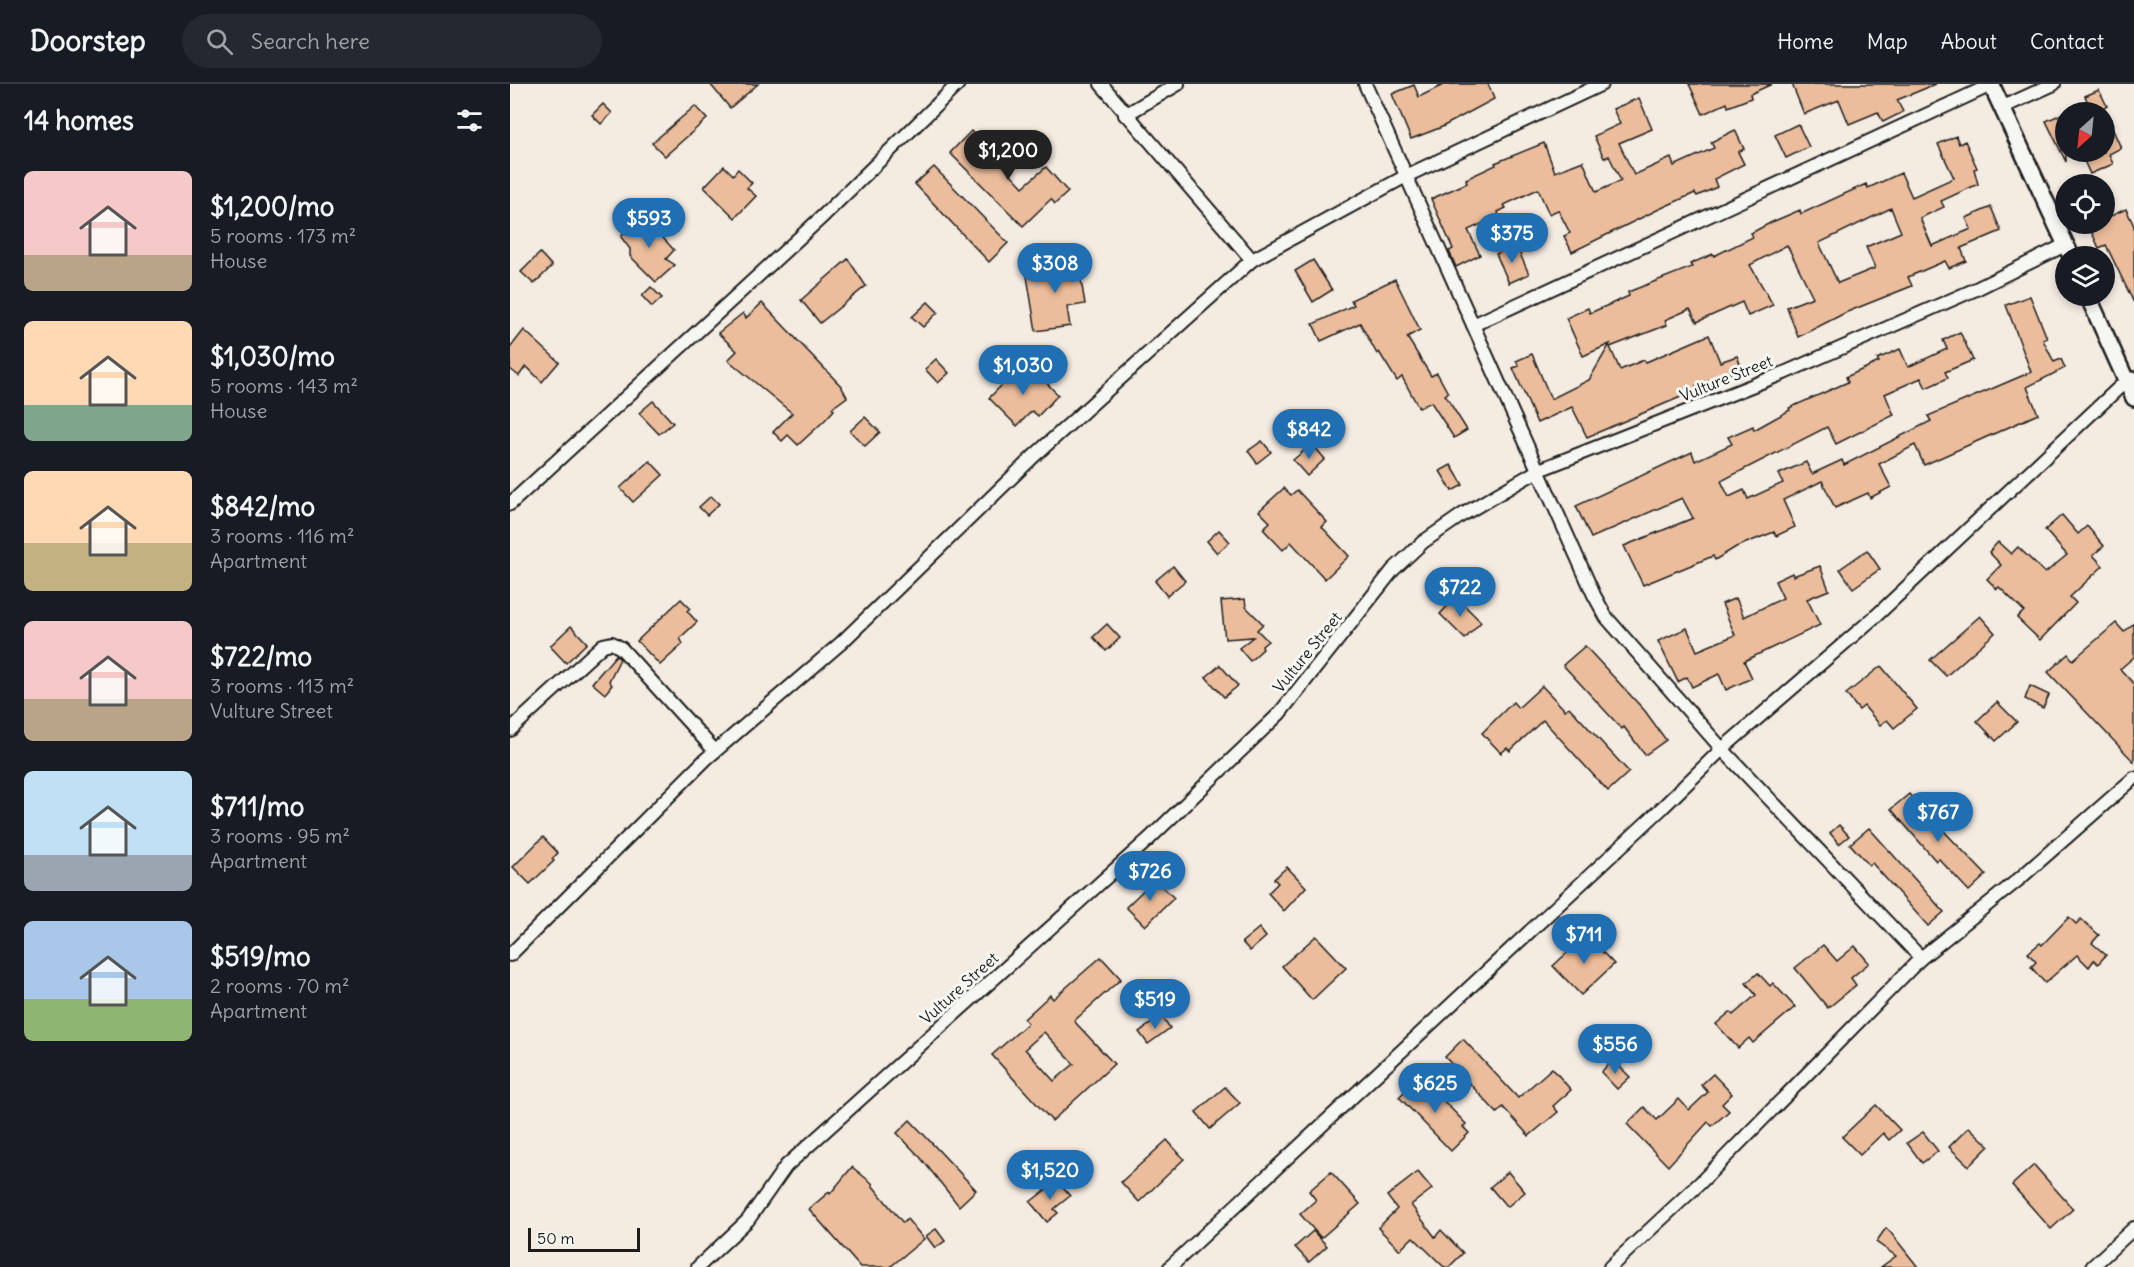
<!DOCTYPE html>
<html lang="en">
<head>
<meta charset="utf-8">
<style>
  body { margin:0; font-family:Delius,sans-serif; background:#242831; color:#f1f3f6; height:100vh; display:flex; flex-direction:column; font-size:22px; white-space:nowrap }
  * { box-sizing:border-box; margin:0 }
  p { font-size:20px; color:#9ea1a6 }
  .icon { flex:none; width:33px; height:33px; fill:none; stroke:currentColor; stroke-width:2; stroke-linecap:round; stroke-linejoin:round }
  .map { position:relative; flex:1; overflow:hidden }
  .panel { display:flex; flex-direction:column; background:#171b24; width:510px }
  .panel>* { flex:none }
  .needle { width:39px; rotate:207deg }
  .controls { position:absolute; left:1545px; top:18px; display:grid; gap:12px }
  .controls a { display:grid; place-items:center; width:60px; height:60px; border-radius:50%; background:#171b24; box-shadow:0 3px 9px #0003; font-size:30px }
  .scale { position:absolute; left:18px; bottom:15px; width:112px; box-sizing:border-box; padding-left:6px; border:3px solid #1c1c1c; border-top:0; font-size:16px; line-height:21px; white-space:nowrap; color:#1c1c1c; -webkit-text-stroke:4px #f6f6f2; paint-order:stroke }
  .price { position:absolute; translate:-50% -51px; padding:0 14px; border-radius:21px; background:#1f6fb2; color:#fff; font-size:20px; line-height:39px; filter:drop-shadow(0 2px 3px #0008) }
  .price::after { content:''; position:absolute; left:50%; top:36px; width:18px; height:14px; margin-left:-9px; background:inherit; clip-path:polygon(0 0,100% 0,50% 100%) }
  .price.current { background:#222; color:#fff }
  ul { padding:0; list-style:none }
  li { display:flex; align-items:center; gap:18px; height:150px; padding:0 24px }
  li span { display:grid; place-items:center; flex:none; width:168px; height:120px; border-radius:9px; color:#555 }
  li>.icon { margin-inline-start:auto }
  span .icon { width:72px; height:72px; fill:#fffc; stroke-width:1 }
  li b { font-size:26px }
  h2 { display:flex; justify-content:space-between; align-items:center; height:72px; padding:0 24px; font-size:26px }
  header { display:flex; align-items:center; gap:36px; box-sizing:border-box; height:84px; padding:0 30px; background:#171b24; border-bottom:2px solid #363941 }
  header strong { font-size:28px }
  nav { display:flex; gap:33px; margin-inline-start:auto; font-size:21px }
  .search { width:420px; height:54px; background:#242831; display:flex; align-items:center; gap:15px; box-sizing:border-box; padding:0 21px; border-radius:33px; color:#9ea1a6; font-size:22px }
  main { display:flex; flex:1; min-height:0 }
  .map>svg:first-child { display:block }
  .building { fill:#ecbd9c; stroke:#1c1c1c; stroke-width:1.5; fill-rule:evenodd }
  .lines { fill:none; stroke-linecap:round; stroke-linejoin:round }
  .minor-casing { stroke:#1c1c1c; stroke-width:16 }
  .tertiary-casing { stroke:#1c1c1c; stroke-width:20 }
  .minor { stroke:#f6f6f2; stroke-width:12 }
  .tertiary { stroke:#f6f6f2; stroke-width:15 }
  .labels { text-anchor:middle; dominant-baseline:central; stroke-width:6; stroke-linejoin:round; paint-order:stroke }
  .street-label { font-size:16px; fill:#1c1c1c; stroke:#f6f6f2 }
</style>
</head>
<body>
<header>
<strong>Doorstep</strong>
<div class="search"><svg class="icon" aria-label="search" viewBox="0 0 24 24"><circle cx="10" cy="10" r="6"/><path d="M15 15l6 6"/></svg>Search here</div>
<nav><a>Home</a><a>Map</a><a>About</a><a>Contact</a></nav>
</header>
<main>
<section class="panel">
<h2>14 homes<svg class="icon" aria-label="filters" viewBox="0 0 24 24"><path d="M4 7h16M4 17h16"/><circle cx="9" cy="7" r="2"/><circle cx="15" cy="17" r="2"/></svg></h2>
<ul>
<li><span style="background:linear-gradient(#f6c9c9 70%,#b9a48a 0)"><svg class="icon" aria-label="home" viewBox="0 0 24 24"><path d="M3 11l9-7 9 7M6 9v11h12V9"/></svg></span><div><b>$1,200/mo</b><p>5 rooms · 173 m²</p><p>House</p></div></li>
<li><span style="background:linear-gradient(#ffd9b3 70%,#7fa58c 0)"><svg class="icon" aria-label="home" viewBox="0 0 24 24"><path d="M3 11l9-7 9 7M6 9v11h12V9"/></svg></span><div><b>$1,030/mo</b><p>5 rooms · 143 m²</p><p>House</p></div></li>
<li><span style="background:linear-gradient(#ffd9b3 60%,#c2b280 0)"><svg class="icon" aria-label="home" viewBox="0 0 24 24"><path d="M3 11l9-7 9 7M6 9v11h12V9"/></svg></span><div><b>$842/mo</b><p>3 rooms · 116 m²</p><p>Apartment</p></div></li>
<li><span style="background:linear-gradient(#f6c9c9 65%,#b9a48a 0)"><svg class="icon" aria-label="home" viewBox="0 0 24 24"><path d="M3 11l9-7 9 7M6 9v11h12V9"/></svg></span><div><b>$722/mo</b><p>3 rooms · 113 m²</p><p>Vulture Street</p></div></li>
<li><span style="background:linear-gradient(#bfe0f5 70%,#9aa5b1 0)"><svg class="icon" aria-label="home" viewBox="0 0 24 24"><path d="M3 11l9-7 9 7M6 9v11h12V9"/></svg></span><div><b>$711/mo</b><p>3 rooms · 95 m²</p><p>Apartment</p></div></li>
<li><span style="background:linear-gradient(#a9c7e8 65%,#8fb573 0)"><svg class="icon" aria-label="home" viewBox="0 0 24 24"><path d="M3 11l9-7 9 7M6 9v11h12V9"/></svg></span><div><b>$519/mo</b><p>2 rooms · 70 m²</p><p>Apartment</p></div></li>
</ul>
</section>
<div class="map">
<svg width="1624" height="1183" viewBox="0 0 1624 1183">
  <rect width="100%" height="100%" fill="#f4ebe1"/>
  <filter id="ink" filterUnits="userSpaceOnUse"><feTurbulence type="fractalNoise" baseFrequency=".0167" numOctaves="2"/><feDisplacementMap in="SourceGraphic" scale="12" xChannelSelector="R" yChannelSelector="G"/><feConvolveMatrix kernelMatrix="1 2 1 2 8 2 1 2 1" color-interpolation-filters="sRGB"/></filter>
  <g filter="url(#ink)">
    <!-- building -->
    <g class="building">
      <polygon points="200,0 248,0 220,24"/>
      <polygon points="935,0 978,0 984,15 932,43 901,55 882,10 904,1 909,13"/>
      <polygon points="1179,0 1262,0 1240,10 1241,14 1218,23 1217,19 1193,30"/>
      <polygon points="1282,0 1426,0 1387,16 1393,28 1373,38 1368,28 1339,40 1329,16 1294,30"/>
      <polygon points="1589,6 1597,22 1582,28 1575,12"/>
      <polygon points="1129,14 1142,45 1109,59 1124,91 1161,74 1164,82 1204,64 1201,58 1225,46 1234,65 1228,68 1234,80 1204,95 1207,103 1187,112 1185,109 1147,126 1062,168 1054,152 1060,149 1048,126 1039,130 1028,105 994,121 996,124 988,128 989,132 958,146 970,171 946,183 939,167 943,165 921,115 957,99 956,95 986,81 985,79 1034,59 1045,88 1073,77 1086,108 1111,97 1099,72 1094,74 1084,52 1110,40 1103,25"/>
      <polygon points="93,20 102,29 91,40 82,31"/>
      <polygon points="185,22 197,35 155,72 142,59"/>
      <polygon points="1556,28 1556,78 1536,37"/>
      <polygon points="1288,40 1299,63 1276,74 1265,51"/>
      <polygon points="1603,46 1611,64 1599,70 1603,80 1580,90 1570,68 1594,68 1594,50"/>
      <polygon points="461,47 513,103 536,83 558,108 545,120 541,115 513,142 440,69"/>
      <path d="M1446,52L1449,60L1455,57L1467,84L1464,85L1468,100L1431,117L1434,123L1410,134L1422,162L1461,145L1456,134L1481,123L1491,147L1451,164L1456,177L1439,184L1435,177L1398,193L1402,202L1337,228L1288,253L1277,223L1303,213L1277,161L1240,181L1263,221L1238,232L1232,218L1187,238L1180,225L1155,236L1157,241L1100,263L1110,286L1134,276L1136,278L1199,251L1210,278L1227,272L1233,287L1222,291L1221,288L1186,302L1187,306L1077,353L1062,323L1027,339L1003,284L1009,282L1006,277L1022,270L1041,315L1079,296L1100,260L1073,272L1056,234L1078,224L1080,229L1119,212L1118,208L1182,183L1180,180L1203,170L1204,172L1243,153L1241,149L1262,138L1290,126L1291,130L1356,100L1358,104L1391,89L1402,113L1444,94L1428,60ZM1381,124L1391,148L1356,163L1365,184L1328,199L1309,159Z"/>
      <polygon points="214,82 223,91 228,85 242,99 237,104 246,112 225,134 194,103"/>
      <polygon points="424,83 498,159 479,178 405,100"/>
      <polygon points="1616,125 1624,142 1624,219 1596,161 1589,164 1578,140 1594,140 1594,135"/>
      <polygon points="135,134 164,166 156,175 165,181 146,198 120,172 120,165 111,153 119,143"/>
      <polygon points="1006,161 1019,190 999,199 986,170"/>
      <polygon points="30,169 42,182 24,200 11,188"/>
      <polygon points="338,175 356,202 310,239 291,216"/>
      <polygon points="803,176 822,206 803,218 785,187"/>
      <polygon points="568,178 575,220 557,223 560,242 526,247 516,186"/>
      <polygon points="885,195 910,246 897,253 921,292 927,289 938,309 935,311 957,346 944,354 921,318 909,324 892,293 887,297 869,268 867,270 850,239 811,257 803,240 844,221 841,216"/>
      <polygon points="141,203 152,214 142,223 132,212"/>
      <polygon points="1520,212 1537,254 1533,256 1544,278 1551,275 1555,284 1517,303 1528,330 1414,381 1405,361 1369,380 1381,403 1360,414 1358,409 1325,424 1312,397 1273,416 1285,443 1266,452 1264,448 1226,463 1205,476 1203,472 1133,501 1114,462 1183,434 1172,414 1081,454 1066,422 1182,368 1185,377 1222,360 1218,353 1243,342 1244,346 1280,326 1279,324 1338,298 1336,293 1369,278 1367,275 1390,265 1398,283 1437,265 1433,256 1450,248 1463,276 1435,288 1438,294 1416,304 1411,294 1375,310 1384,331 1326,360 1317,343 1211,397 1219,413 1234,406 1238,415 1273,399 1269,390 1296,378 1302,390 1332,376 1334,381 1421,337 1418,332 1521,288 1496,221"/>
      <polygon points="418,218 428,228 413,243 402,233"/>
      <polygon points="252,219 331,302 337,313 322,324 324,326 314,337 288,361 278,351 272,357 263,348 282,329 218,276 227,267 208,249 233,229 236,234"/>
      <polygon points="14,246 49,278 32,298 16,282 9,292 0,285 0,264"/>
      <polygon points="426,275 439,289 428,299 415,285"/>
      <polygon points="510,283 525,297 530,292 548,311 528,332 522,327 507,342 479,314"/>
      <polygon points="143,317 163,339 149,350 129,329"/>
      <polygon points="355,333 370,348 355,362 340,347"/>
      <polygon points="752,357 761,368 747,379 738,367"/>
      <polygon points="802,360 815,375 797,392 783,376"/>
      <polygon points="140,377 153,391 123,418 110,404"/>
      <polygon points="941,381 953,401 942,407 930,387"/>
      <polygon points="774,404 781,411 787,406 817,438 812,443 839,472 815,495 781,458 773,466 753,445 760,438 749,427"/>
      <polygon points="201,412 209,420 197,431 189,423"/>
      <polygon points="1552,431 1568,450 1577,442 1594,462 1583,471 1593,482 1560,513 1566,519 1530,556 1507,534 1514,527 1489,503 1487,505 1477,495 1491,481 1479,468 1488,458 1501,470 1508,463 1535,489 1557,471 1535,446"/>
      <polygon points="709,446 720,458 707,469 697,457"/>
      <polygon points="1357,466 1370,485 1343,504 1330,485"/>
      <polygon points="663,482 675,497 657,512 645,497"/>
      <polygon points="1310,482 1319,506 1297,515 1310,541 1234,577 1242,594 1216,606 1209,590 1182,603 1177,593 1168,598 1148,557 1177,544 1187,567 1225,551 1212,520 1226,514 1234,533 1273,514 1265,497 1282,489 1283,492"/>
      <polygon points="946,513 971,538 955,555 930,530"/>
      <polygon points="171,515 180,524 177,527 187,538 170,554 173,560 150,581 127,557"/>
      <polygon points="735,515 736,523 753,540 747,546 758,557 752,562 753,565 740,577 729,564 743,553 715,555 711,517"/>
      <polygon points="1470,532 1485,549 1436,592 1420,576"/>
      <polygon points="1606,539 1614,548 1624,539 1624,573 1610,585 1624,600 1624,678 1538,588 1558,570 1563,576"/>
      <polygon points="597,540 610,554 596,567 583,553"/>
      <polygon points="61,542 77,559 56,579 40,562"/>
      <polygon points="1075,562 1135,627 1156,656 1135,671 1114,643 1112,645 1053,581"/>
      <polygon points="106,571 110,575 99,597 102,601 95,610 82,599"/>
      <polygon points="710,581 728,602 714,613 696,593"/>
      <polygon points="1371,582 1407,625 1384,644 1377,636 1370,641 1354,622 1349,626 1336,610"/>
      <polygon points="1032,602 1055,626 1059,623 1119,688 1098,707 1033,636 1000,667 997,664 991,669 972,649 1003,618 1008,624"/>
      <polygon points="1520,602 1539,611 1533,624 1515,615"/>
      <polygon points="1487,618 1507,638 1486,657 1467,637"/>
      <polygon points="1399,710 1426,742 1428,741 1476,791 1459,807 1429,775 1426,777 1381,725"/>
      <polygon points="1329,741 1339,752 1329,760 1320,749"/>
      <polygon points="1359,744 1434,828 1418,842 1362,779 1359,781 1340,760"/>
      <polygon points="33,753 48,769 42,775 44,777 20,800 3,783"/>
      <polygon points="777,783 796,803 774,827 758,809 768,799 764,795"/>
      <polygon points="645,795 664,814 635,842 616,823"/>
      <polygon points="1559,833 1566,840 1571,835 1589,851 1582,859 1596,871 1588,880 1584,876 1579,883 1567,871 1535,899 1521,883 1526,878 1518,869 1530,859 1532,861"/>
      <polygon points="749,844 756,853 740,867 732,858"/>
      <polygon points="1076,851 1104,880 1071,911 1043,882"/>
      <polygon points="806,852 836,884 802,916 772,882"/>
      <polygon points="1313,861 1327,877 1345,862 1359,879 1341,894 1346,901 1318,924 1285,884"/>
      <path d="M591,873L611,895L564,937L604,980L542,1037L482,971L518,939L514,935L540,911L543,915ZM534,948L564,980L544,997L515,965Z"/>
      <polygon points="1248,889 1260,902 1263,899 1285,923 1243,959 1239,954 1228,964 1206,940 1220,928 1223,931 1246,911 1236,899"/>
      <polygon points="652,932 660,944 638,960 629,948"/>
      <polygon points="953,955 1008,1014 1042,984 1061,1006 1043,1022 1048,1028 1019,1052 993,1023 987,1029 935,973"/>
      <polygon points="1103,976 1120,993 1107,1005 1091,988"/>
      <polygon points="1203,990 1222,1010 1212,1020 1219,1027 1202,1042 1198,1038 1158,1082 1117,1040 1134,1023 1147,1036 1169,1015 1179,1026 1198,1008 1191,1001"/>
      <polygon points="907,995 931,1014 956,1040 953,1043 959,1049 941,1067 889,1013"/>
      <polygon points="715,1003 730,1019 700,1045 686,1028"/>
      <polygon points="1366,1021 1390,1046 1379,1056 1373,1049 1350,1071 1332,1053"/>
      <polygon points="400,1036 466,1106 449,1122 410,1073 387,1049"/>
      <polygon points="1459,1043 1479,1062 1459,1082 1439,1063"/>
      <polygon points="1413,1048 1428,1067 1412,1079 1397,1059"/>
      <polygon points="657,1056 674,1075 629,1118 611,1098"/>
      <polygon points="1524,1081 1563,1125 1541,1145 1502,1101"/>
      <polygon points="342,1083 363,1100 362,1101 393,1139 397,1135 414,1155 380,1183 350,1183 299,1125 319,1108 320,1110"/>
      <polygon points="821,1088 850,1120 811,1154 790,1130 806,1116 799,1107"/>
      <polygon points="908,1088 922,1105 901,1121 925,1153 931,1146 953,1169 939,1183 934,1183 903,1153 890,1166 868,1144 887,1125 877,1112"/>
      <polygon points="998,1088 1015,1108 997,1123 980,1103"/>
      <polygon points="547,1097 560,1112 544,1125 548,1129 537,1138 520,1118"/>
      <polygon points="1376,1144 1381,1149 1408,1183 1371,1183 1386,1172 1366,1158"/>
      <polygon points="426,1145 435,1157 425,1164 416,1152"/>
      <polygon points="803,1147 817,1162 799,1178 785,1163"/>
    </g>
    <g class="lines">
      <defs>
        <g id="minor">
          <polyline points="591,0 742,176"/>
          <polyline points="855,0 1084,511 1096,533 1212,665 1411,874"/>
          <polyline points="1491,24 1544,0"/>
          <polyline points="615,31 668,0"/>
          <polyline points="963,241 1481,1"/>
          <polyline points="0,420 313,132 448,0"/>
          <polyline points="0,646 93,561 102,559 111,564 205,667"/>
          <polyline points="0,871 196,675 331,559 524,372 742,176 896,92 1092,0"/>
          <polyline points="188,1183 238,1136 276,1082 640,754 769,630 883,486 913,458 952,431 1029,386 1274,289 1464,206 1555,161"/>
          <polyline points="660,1183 1151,725 1212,665 1367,531 1616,297 1624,294"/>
          <polyline points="1100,1183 1190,1099 1411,874 1508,796 1624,694"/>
          <polyline points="1582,1183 1624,1144"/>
        </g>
        <g id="tertiary">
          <polyline points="1481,0 1561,172"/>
          <polyline points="1578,212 1624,314"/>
        </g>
      </defs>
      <!-- minor casing -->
      <use href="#minor" class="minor-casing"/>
      <!-- tertiary casing -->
      <use href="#tertiary" class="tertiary-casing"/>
      <!-- minor -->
      <use href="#minor" class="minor"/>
      <!-- tertiary -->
      <use href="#tertiary" class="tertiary"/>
    </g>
  </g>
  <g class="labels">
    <!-- street labels -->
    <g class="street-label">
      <text transform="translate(1216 294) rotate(-22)">Vulture Street</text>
      <text transform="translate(797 568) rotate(-51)">Vulture Street</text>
      <text transform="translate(449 904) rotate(-42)">Vulture Street</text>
    </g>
  </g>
</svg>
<div class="controls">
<a><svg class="needle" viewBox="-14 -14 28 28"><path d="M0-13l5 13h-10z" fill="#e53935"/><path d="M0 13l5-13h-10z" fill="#9ea1a6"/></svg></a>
<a><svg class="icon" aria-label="locate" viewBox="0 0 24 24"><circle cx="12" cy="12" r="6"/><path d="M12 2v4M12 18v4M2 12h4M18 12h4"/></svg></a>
<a><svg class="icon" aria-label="layers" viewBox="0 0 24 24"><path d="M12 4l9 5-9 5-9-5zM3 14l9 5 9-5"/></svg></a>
</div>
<div class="scale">50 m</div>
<b class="price current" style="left:498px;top:97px">$1,200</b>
<b class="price" style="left:139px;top:165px">$593</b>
<b class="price" style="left:1002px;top:180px">$375</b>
<b class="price" style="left:545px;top:210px">$308</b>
<b class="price" style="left:513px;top:312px">$1,030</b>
<b class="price" style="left:799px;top:376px">$842</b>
<b class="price" style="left:950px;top:534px">$722</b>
<b class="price" style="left:1428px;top:759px">$767</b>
<b class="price" style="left:640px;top:818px">$726</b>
<b class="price" style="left:1074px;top:881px">$711</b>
<b class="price" style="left:645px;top:946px">$519</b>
<b class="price" style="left:1105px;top:991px">$556</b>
<b class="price" style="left:925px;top:1030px">$625</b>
<b class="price" style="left:540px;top:1117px">$1,520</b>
</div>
</main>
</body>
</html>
